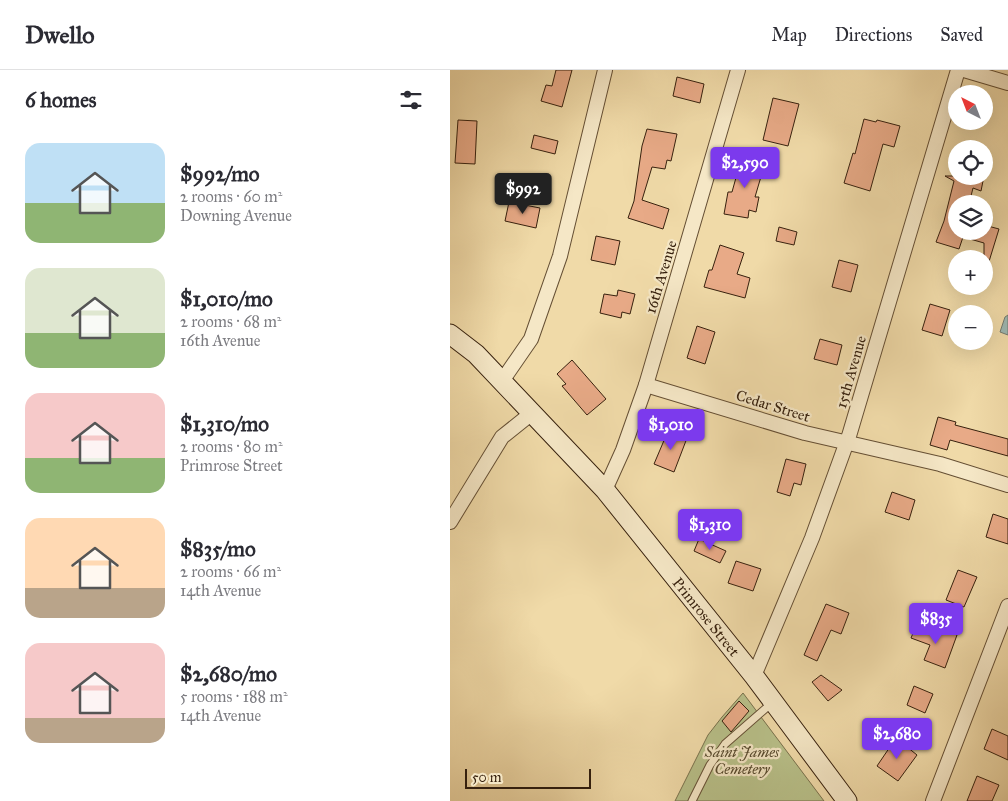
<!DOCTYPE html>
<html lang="en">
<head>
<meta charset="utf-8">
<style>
  body { margin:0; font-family:"IM FELL Great Primer",serif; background:#f2f2f3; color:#2b2b33; height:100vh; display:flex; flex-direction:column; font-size:19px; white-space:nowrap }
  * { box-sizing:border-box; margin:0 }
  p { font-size:16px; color:#7c7c81 }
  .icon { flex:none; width:28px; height:28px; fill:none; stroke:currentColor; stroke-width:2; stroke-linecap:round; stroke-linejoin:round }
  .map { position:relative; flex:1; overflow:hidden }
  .details { display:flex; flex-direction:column; background:#fff; width:450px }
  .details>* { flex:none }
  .needle { width:32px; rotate:318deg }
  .fabs { position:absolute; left:498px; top:15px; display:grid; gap:10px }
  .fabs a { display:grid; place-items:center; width:45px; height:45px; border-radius:50%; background:#fff; box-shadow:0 5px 20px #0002; font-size:25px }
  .scale { position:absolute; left:15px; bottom:12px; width:126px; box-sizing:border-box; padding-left:5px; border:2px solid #37210e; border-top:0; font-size:14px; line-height:18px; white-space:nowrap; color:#37210e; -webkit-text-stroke:4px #f5e7c6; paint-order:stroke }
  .price { position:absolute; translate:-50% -42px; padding:0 11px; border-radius:5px; background:#7c3aed; color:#fff; font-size:16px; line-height:32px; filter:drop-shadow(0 1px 2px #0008) }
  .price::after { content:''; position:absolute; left:50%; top:30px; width:15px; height:11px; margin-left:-8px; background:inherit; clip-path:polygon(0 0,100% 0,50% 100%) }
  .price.on { background:#222; color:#fff }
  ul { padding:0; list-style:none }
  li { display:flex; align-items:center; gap:15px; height:125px; padding:0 25px }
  li span { display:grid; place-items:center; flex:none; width:140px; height:100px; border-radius:15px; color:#555 }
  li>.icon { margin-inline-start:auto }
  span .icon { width:60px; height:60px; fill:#fffc; stroke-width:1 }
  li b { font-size:21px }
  h2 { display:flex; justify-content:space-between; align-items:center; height:60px; padding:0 25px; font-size:21px }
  header { display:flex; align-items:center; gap:30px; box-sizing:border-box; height:70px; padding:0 25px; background:#fff; border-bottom:1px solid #e1e1e2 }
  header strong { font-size:24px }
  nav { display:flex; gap:28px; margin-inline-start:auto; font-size:18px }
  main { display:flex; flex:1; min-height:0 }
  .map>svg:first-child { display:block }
  .green { fill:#b8c089; stroke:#78704c }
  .water { fill:#9eb8b2; stroke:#757c70 }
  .building { fill:#e8aa87; stroke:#37210e }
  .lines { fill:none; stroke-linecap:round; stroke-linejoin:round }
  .service-casing { stroke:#654f34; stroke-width:9 }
  .minor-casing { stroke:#654f34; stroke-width:16 }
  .secondary-casing { stroke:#37210e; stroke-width:21 }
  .service { stroke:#f5e7c6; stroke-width:7 }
  .minor { stroke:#f5e7c6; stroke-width:14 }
  .secondary { stroke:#f5e7c6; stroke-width:19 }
  .labels { text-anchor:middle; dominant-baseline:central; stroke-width:4.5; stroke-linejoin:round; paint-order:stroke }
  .street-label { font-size:15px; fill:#37210e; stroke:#f5e7c6 }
  .park-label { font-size:15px; font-style:italic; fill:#57492d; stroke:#f5e7c6 }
</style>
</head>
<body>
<header>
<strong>Dwello</strong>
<nav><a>Map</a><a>Directions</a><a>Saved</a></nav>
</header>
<main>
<section class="details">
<h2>6 homes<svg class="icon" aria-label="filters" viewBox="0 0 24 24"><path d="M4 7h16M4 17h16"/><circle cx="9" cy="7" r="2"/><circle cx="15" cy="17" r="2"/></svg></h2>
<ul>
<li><span style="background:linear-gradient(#bfe0f5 60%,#8fb573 0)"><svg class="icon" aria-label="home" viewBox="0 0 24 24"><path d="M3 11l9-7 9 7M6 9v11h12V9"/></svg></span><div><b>$992/mo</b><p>2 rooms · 60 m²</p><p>Downing Avenue</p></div></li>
<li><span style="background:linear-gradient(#dfe7d0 65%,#8fb573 0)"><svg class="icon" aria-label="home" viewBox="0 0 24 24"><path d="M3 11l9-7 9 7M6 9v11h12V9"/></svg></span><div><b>$1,010/mo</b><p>2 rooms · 68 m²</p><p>16th Avenue</p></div></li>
<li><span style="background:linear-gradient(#f6c9c9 65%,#8fb573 0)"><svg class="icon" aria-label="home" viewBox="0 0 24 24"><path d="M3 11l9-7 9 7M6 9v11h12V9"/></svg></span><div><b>$1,310/mo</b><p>2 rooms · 80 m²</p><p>Primrose Street</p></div></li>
<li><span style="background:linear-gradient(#ffd9b3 70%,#b9a48a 0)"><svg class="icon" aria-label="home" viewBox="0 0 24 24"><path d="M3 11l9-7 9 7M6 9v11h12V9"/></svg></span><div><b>$835/mo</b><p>2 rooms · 66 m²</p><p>14th Avenue</p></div></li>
<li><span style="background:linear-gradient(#f6c9c9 75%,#b9a48a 0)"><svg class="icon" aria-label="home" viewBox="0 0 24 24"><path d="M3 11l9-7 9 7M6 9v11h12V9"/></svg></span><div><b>$2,680/mo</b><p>5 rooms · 188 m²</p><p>14th Avenue</p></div></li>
</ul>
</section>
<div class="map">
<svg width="558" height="731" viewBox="0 0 558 731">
  <rect width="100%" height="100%" fill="#f0daa8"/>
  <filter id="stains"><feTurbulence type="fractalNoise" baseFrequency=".004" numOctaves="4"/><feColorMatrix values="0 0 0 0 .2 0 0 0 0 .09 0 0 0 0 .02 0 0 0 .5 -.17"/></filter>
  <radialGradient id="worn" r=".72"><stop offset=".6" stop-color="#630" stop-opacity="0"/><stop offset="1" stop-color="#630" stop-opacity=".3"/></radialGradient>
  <!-- green -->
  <polygon class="green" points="293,623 374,731 225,731 258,665 272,647"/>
  <!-- water -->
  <polygon class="water" points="558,245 558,265 550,262 555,247"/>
  <!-- building -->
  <g class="building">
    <polygon points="106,0 122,0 112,37 91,31 96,15 102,16"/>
    <polygon points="227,7 254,14 250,33 223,26"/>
    <polygon points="323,28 349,34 338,76 313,70"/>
    <polygon points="414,49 426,52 427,50 450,56 444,77 433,74 420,121 394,113 403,83 405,84"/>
    <polygon points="8,50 27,51 25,94 5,93"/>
    <polygon points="197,59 227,64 221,91 217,90 215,99 202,97 192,130 219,139 213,159 178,148 184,131 192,76"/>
    <polygon points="84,65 108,71 105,84 81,78"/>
    <polygon points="292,86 315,93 305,127 309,127 306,142 299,140 298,148 274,144 278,122 282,122"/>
    <polygon points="495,106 534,106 531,121 523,118 519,134 506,134 506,161 534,161 534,155 549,159 537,198 534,198 534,173 513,167 509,179 486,172 494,151 504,111"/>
    <polygon points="59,132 90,138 86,158 55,151"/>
    <polygon points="329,157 347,162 344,175 326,171"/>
    <polygon points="146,166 170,171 165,195 141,190"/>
    <polygon points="270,175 294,183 287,204 300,208 295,228 254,217 259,200 262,200"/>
    <polygon points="389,190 408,195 401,222 382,217"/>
    <polygon points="168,220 185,224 180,244 172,242 171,248 150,243 154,224 167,226"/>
    <polygon points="480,234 500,240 492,266 472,260"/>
    <polygon points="247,256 265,262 255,294 237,288"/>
    <polygon points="370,269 392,275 387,295 364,289"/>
    <polygon points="122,290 156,329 137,345 112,316 116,314 107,304"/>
    <polygon points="488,347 506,352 505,355 558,369 558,386 500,370 497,380 480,375"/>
    <polygon points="218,361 237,368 224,402 204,394"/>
    <polygon points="336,389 356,394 351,415 344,413 340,426 327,422"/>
    <polygon points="442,422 465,430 459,450 435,442"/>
    <polygon points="543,444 558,449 558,474 536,467"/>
    <polygon points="249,469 276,481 270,493 244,481"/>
    <polygon points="286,491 311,499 303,521 278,513"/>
    <polygon points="508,500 527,507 514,537 496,530"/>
    <polygon points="376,534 399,543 391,564 381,560 367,591 354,585"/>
    <polygon points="466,556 485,562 487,558 507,565 495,598 474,590 480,575 461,568"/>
    <polygon points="371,605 392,620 378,631 362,612"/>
    <polygon points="464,616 483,624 475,643 457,635"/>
    <polygon points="289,631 299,641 281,662 272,651"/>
    <polygon points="542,659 558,666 558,690 534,679"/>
    <polygon points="446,668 467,685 448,711 427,696"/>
    <polygon points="527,706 549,715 542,731 517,731"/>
  </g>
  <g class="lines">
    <defs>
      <polyline id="service" points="242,731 260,695 275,674 323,632"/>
      <g id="minor">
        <polyline points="514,0 558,13"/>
        <polyline points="52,311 81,269 110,186 155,0"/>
        <polyline points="196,315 355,363 490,394 558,415"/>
        <polyline points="155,420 173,380 196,315 288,0"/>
        <polyline points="0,452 52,367 82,343"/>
        <polyline points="304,606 362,468 399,366 508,0"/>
        <polyline points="483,731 558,536"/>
      </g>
      <polyline id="secondary" points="0,264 26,284 155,420 304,606 397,731"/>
    </defs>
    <!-- service casing -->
    <use href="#service" class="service-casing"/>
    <!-- minor casing -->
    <use href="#minor" class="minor-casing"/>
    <!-- secondary casing -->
    <use href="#secondary" class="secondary-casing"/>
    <!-- service -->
    <use href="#service" class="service"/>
    <!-- minor -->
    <use href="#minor" class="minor"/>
    <!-- secondary -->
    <use href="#secondary" class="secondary"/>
  </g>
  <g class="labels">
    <!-- street labels -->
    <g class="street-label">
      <text transform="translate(211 207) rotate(-73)">16th Avenue</text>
      <text transform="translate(401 302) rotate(-74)">15th Avenue</text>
      <text transform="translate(323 336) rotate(17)">Cedar Street</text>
      <text transform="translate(256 547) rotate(51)">Primrose Street</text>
    </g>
    <!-- park labels -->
    <g class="park-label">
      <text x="292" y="682">Saint James<tspan x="292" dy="17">Cemetery</tspan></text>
    </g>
  </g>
  <rect width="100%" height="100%" filter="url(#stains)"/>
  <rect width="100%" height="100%" fill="url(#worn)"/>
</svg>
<div class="fabs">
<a><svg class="needle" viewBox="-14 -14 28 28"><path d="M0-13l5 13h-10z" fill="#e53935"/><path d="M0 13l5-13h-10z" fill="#7c7c81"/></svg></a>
<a><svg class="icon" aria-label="locate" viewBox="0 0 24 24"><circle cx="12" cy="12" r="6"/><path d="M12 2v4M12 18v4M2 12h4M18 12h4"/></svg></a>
<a><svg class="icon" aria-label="layers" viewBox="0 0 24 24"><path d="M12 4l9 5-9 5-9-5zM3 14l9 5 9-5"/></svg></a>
<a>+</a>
<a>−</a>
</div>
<div class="scale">50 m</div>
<b class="price" style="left:295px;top:119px">$2,590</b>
<b class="price on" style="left:73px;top:145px">$992</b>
<b class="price" style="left:221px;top:381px">$1,010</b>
<b class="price" style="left:260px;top:481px">$1,310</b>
<b class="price" style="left:486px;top:575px">$835</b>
<b class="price" style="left:447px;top:690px">$2,680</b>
</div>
</main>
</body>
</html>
